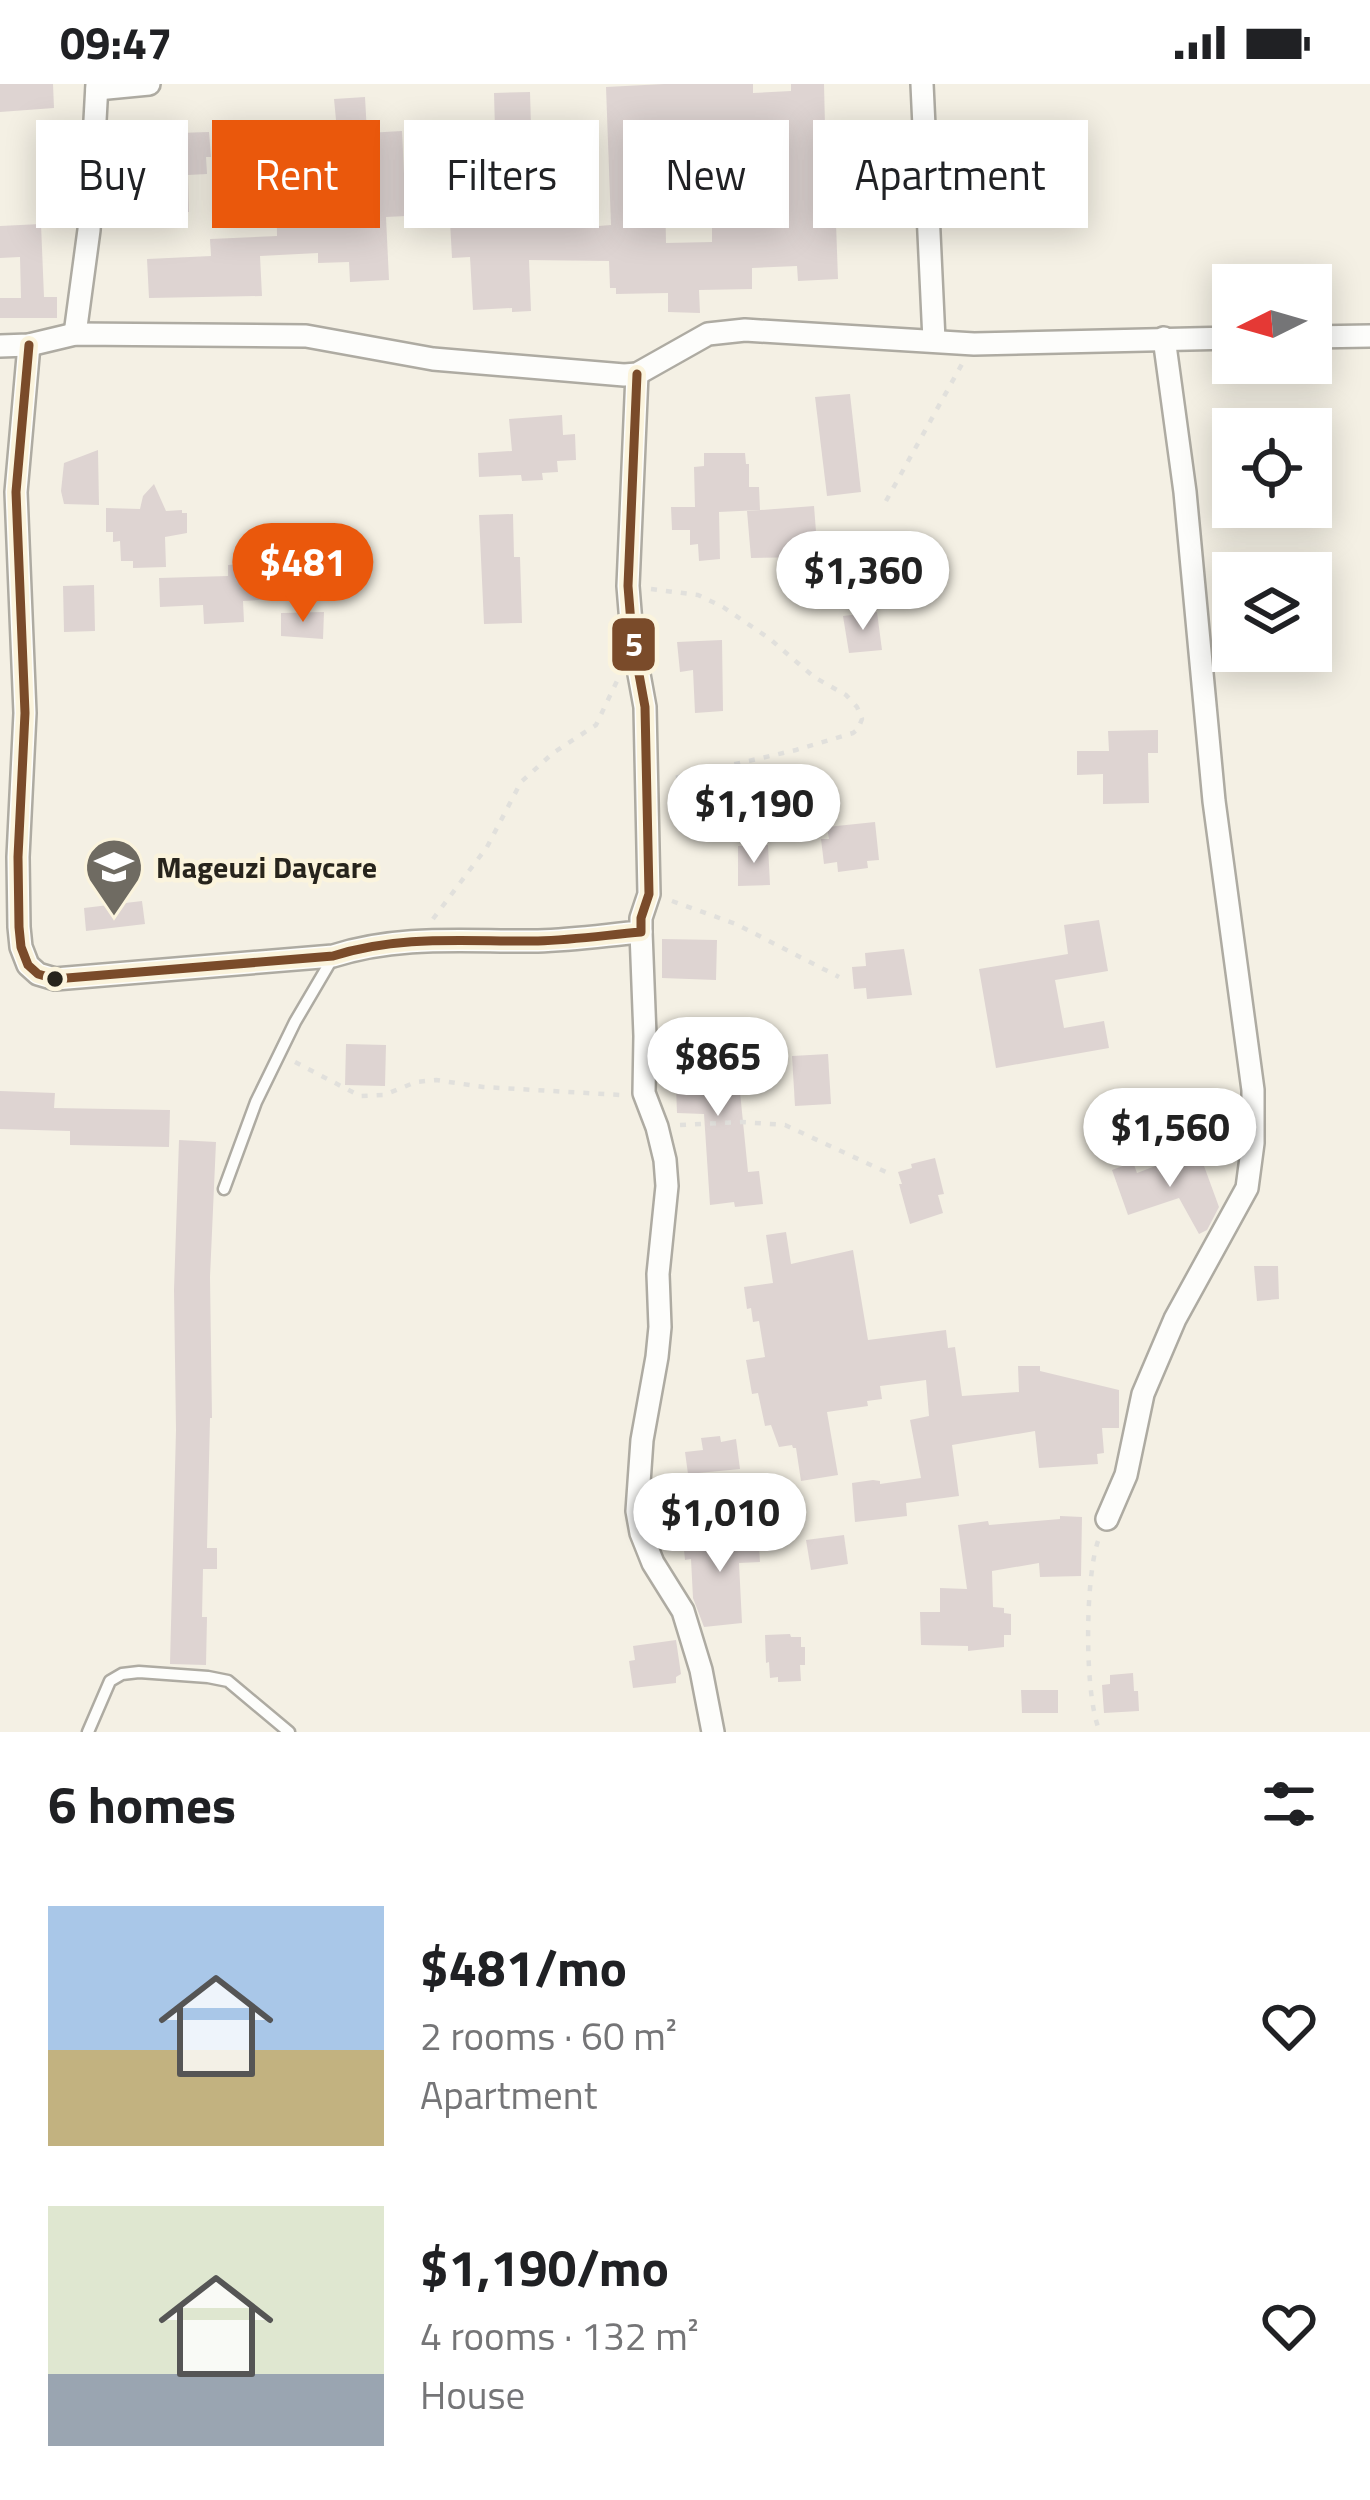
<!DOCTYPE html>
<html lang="en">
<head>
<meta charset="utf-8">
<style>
  body { margin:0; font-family:"Titillium Web",sans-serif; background:#f2f2f2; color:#202124; height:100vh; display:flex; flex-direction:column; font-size:45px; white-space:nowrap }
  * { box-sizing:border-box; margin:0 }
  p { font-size:39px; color:#757577 }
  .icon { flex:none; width:66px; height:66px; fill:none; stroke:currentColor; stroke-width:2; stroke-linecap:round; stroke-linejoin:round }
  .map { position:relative; height:1648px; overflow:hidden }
  .panel { display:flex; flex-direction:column; background:#fff; flex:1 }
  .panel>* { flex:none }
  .hud { position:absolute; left:36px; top:36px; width:1299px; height:108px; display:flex; gap:24px }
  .needle { width:78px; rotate:265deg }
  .controls { position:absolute; left:1212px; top:180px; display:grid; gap:24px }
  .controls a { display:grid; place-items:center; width:120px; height:120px; border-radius:0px; background:#fff; box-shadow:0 6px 30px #0003; font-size:60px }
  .price { position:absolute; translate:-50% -102px; padding:0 27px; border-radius:42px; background:#fff; color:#222; font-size:39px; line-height:78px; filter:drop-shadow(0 3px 6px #0008) }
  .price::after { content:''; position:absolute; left:50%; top:72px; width:36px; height:27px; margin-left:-18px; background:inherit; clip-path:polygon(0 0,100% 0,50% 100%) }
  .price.on { background:#ea580c; color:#fff }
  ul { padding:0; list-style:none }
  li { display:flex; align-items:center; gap:36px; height:300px; padding:0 48px }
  li span { display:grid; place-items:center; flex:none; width:336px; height:240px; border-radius:0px; color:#555 }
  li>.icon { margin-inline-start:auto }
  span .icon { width:144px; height:144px; fill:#fffc; stroke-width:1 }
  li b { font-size:51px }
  h2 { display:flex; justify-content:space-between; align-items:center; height:144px; padding:0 48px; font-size:51px }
  .pill { padding:0 42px; border-radius:0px; background:#fff; box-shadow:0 6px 30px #0003; font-size:42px; line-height:108px }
  .pill.on { background:#ea580c; color:#fff }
  .status { display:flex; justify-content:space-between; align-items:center; height:84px; padding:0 60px; background:#fff; direction:ltr }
  .status svg { height:33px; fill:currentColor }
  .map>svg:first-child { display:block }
  .building { fill:#ded4d2; fill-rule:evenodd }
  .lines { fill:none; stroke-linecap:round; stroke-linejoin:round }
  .lane-casing { stroke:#aeaba2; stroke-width:15 }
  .street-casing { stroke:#aeaba2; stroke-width:26 }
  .path { stroke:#e1e0dc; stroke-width:4.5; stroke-dasharray:6 9; stroke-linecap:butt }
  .lane { stroke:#fdfdfb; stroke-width:10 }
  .street { stroke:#fdfdfb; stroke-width:21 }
  .bus-1-casing { stroke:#fbf4dd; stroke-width:18 }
  .bus-1 { stroke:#7a4b2a; stroke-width:9 }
  .bus-dot { fill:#27241c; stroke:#fbf4dd; stroke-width:4.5 }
  .labels { text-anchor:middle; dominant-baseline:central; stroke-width:9; stroke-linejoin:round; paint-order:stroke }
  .poi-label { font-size:30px; font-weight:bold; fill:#27241c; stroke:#fbf4dd; text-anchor:start }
  .line-badge { stroke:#fbf4dd; stroke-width:4.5 }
  .badge-label { font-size:33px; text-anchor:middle; font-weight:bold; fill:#fff }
</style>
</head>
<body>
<div class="status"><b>09:47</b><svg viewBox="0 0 49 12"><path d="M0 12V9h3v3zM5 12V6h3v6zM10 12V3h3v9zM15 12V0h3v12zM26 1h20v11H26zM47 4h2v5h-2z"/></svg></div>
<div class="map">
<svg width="1370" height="1648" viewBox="0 0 1370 1648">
  <rect width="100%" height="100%" fill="#f4f0e4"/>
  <!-- building -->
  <g class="building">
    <polygon points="0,0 53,0 54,24 0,28"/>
    <path d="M664,0H753V9L791,7V0H824L825,42H829V51H839L840,139H836L838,195L798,197L797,182L752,184V205L699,206L700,229L668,228V209L616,210V204H610L609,177L529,176L531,227L512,228V224L473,226L470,173L452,174L449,119L481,115L479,83L496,82L494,9L530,8L532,75H535V94L580,93L586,143L611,141L606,3ZM761,86V89L773,88L775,132L712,134V158L666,159L665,105L714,104L715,87Z"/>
    <polygon points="365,13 367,49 402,47 406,132 386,133 389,196 350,198 349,178 318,179 318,169 260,172 262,212 149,214 147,175 211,172 210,155 277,152 276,77 297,76 298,85 344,84 342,36 336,36 334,15"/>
    <polygon points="146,44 146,50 209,48 211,73 206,73 207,90 188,91 189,128 160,129 157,69 128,71 126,45"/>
    <polygon points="41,140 44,213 57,213 57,234 0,234 0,214 21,214 20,173 0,174 0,142"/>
    <polygon points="850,310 861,408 827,412 815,313"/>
    <polygon points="562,331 563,351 575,350 576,376 557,377 558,388 542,389 543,396 522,397 521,391 479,393 478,369 512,367 509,335"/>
    <polygon points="98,366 99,421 64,420 61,407 64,379"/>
    <polygon points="704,369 745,369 746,380 749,380 749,403 759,403 760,426 719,428 720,475 699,477 698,460 690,461 690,446 672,446 671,423 695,423 694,383 704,382"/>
    <polygon points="154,400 166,427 182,426 182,429 187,429 187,449 165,453 166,483 133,484 133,477 121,477 120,457 113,458 113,448 106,448 106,424 140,425 143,412"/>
    <polygon points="814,422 818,473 751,474 747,427"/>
    <polygon points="513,430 514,473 520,473 522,539 484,540 479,431"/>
    <polygon points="287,452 292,514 243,517 244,538 204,540 203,521 160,523 159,494 228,492 228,481 252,479 251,472 267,470 266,453"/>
    <polygon points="94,501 95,547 64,548 63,502"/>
    <polygon points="324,528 323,555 281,552 281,529"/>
    <polygon points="877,528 882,566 849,569 843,532"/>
    <polygon points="722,556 723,627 695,629 693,586 680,588 677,558"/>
    <polygon points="1158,646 1158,669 1148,669 1149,719 1103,720 1103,690 1077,691 1077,667 1109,667 1108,647"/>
    <polygon points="875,738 879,776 867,777 868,784 838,788 837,778 824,780 821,755 829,755 827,743"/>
    <polygon points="768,761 770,801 738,802 738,762"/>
    <polygon points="142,817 145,840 86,847 84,824"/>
    <polygon points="1099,836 1108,887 1055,896 1064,944 1104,937 1109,964 996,984 979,885 1068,870 1064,841"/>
    <polygon points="662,855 717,856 716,896 662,894"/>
    <polygon points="904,865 912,911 867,915 866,904 854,905 852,883 866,882 865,869"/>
    <polygon points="735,958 748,1088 759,1087 763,1120 735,1123 734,1118 710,1121 704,1030 677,1029 675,974 679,973 679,961"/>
    <polygon points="346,960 386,961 385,1002 345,1001"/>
    <polygon points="828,970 831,1020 795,1022 792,972"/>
    <polygon points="0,1007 55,1009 54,1024 170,1026 169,1063 70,1061 70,1047 0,1045"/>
    <polygon points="179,1056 216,1058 210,1193 212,1334 210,1334 207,1464 217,1464 217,1485 203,1485 202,1533 207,1533 206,1581 170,1580 176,1346 174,1206"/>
    <polygon points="1200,1071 1219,1123 1207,1146 1199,1150 1179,1114 1128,1131 1112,1086 1133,1078 1137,1089 1158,1081 1160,1087"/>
    <polygon points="935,1074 944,1110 938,1111 943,1129 910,1140 899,1100 902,1100 898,1088 912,1084 911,1080"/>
    <polygon points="786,1148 791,1180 853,1166 868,1256 946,1246 948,1264 955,1263 962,1312 1019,1308 1018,1282 1040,1282 1040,1287 1119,1306 1119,1344 1102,1344 1104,1369 1097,1370 1098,1380 1039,1384 1035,1347 952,1361 959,1412 906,1419 907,1432 855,1438 852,1399 873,1396 880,1397 880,1400 921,1394 910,1336 929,1332 926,1296 880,1302 882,1315 867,1317 868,1322 827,1328 838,1391 801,1397 796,1364 793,1364 792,1361 779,1363 771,1341 765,1342 758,1309 752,1310 746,1276 765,1273 759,1237 753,1238 751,1224 747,1225 744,1203 773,1199 766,1151"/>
    <polygon points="1254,1182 1278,1182 1279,1215 1257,1217"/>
    <polygon points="720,1352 721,1358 736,1355 740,1385 688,1390 685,1368 703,1366 701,1354"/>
    <polygon points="1060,1432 1082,1433 1081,1492 1040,1493 1039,1479 992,1487 993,1523 1004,1524 1004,1529 1011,1530 1011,1551 1004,1551 1004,1563 968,1567 968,1562 921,1561 920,1528 940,1528 940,1504 967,1505 958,1441 988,1437 989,1441 1060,1435"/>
    <polygon points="758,1449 760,1478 739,1479 742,1539 704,1543 693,1514 691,1475 685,1476 683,1456"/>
    <polygon points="844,1451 848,1480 811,1486 806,1456"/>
    <polygon points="790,1550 791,1553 801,1553 801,1563 805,1563 805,1581 800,1581 801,1597 778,1598 778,1593 770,1594 769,1578 766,1579 765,1551"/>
    <polygon points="676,1556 681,1590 676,1593 676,1599 633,1604 629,1577 635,1576 633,1562"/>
    <polygon points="1133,1589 1134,1607 1138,1607 1139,1627 1104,1629 1102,1601 1110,1600 1110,1591"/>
    <polygon points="1021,1606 1058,1606 1058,1629 1022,1629"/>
  </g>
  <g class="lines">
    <defs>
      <g id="lane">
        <polyline points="224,1105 256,1018 295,938 332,875"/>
        <polyline points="88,1648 110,1597 122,1590 139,1588 208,1593 228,1597 289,1648"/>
      </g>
      <g id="street">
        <polyline points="922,0 934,256"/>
        <polyline points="97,5 149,0"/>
        <polyline points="75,250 89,146 97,0"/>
        <polyline points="1311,253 1370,252"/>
        <path d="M29,261L16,408L25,629L18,773L19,843L21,863L28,881L38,890L55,895L333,872C401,850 469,858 538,857C573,856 607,851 641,848V834L649,810L645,623L632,552L628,502L637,290"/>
        <polyline points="0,262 29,261 75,250 306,252 433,275 624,291 637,290 708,250 745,246 974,260 1233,254"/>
        <polyline points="641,848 645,952 644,1009 657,1043 665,1076 667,1102 658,1190 660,1243 657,1273 642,1356 637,1427 641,1449 653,1479 683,1527 701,1586 713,1648"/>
        <polyline points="1107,1435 1126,1391 1143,1310 1175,1235 1247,1104 1253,1059 1253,1006 1214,717 1185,408 1164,254"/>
      </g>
    </defs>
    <!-- lane casing -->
    <use href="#lane" class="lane-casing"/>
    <!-- street casing -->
    <use href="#street" class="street-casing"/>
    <!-- path -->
    <g class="path">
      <polyline points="886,417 962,280"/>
      <polyline points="651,505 698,511 723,523 770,555 814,593 846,611 857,623 862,635 858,645 853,649 796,666 670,695"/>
      <polyline points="672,817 736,840 839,893"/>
      <polyline points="433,835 487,763 521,698 553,669 596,641 617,597"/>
      <polyline points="295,978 360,1012 384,1011 416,998 436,996 483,1003 620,1011"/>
      <polyline points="680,1041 742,1038 785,1041 888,1089"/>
      <path d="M1098,1457C1085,1495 1084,1612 1100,1648"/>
    </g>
    <!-- lane -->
    <use href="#lane" class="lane"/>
    <!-- street -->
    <use href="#street" class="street"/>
    <defs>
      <path id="bus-1" d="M29,261L16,408L25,629L18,773L19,843L21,863L28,881L38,890L55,895L333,872C401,850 469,858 538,857C573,856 607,851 641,848V834L649,810L645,623L632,552L628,502L637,290"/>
    </defs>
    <!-- bus-1 casing -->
    <use href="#bus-1" class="bus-1-casing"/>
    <!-- bus-1 -->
    <use href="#bus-1" class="bus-1"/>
  </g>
  <!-- icons -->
  <defs>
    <symbol id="school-pin" viewBox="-11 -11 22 30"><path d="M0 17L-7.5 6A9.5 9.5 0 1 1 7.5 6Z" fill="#6f6b62" stroke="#fbf4dd"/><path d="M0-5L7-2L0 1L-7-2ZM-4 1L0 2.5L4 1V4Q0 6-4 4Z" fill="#fff"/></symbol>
  </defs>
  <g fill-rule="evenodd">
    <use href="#school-pin" x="81" y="750" width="66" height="90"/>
  </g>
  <!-- markers -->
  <circle class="bus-dot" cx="55" cy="895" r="10"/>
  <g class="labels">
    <!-- poi labels -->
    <g class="poi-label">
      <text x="156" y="783">Mageuzi Daycare</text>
    </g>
  </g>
  <rect class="line-badge" x="610" y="532" width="47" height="57" rx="12" fill="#7a4b2a"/>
  <g class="badge-label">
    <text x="634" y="572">5</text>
  </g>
</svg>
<div class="controls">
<a><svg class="needle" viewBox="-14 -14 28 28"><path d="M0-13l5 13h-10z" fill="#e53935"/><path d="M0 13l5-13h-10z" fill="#757577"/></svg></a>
<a><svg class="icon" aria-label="locate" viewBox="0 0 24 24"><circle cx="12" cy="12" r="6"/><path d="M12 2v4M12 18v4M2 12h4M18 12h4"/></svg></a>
<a><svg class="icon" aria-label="layers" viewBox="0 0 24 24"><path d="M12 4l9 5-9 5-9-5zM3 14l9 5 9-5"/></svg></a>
</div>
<b class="price on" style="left:303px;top:541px">$481</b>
<b class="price" style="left:863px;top:549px">$1,360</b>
<b class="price" style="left:754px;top:782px">$1,190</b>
<b class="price" style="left:718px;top:1035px">$865</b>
<b class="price" style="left:1170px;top:1106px">$1,560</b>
<b class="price" style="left:720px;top:1491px">$1,010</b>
<div class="hud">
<a class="pill">Buy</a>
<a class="pill on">Rent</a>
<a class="pill">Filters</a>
<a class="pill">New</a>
<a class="pill">Apartment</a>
</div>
</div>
<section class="panel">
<h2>6 homes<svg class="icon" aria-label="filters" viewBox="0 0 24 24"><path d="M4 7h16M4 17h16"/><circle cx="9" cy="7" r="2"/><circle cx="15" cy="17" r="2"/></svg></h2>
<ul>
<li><span style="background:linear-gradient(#a9c7e8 60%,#c2b280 0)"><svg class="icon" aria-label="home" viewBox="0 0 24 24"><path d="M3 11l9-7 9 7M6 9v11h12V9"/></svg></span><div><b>$481/mo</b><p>2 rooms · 60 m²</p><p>Apartment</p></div><svg class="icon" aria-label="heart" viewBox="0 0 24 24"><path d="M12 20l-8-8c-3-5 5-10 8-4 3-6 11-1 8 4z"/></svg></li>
<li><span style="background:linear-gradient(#dfe7d0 70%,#9aa5b1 0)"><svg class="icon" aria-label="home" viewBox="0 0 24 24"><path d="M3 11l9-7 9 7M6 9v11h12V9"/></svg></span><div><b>$1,190/mo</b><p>4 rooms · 132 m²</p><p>House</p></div><svg class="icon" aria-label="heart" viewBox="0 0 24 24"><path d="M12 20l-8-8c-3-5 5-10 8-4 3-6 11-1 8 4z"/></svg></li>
</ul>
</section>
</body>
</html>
